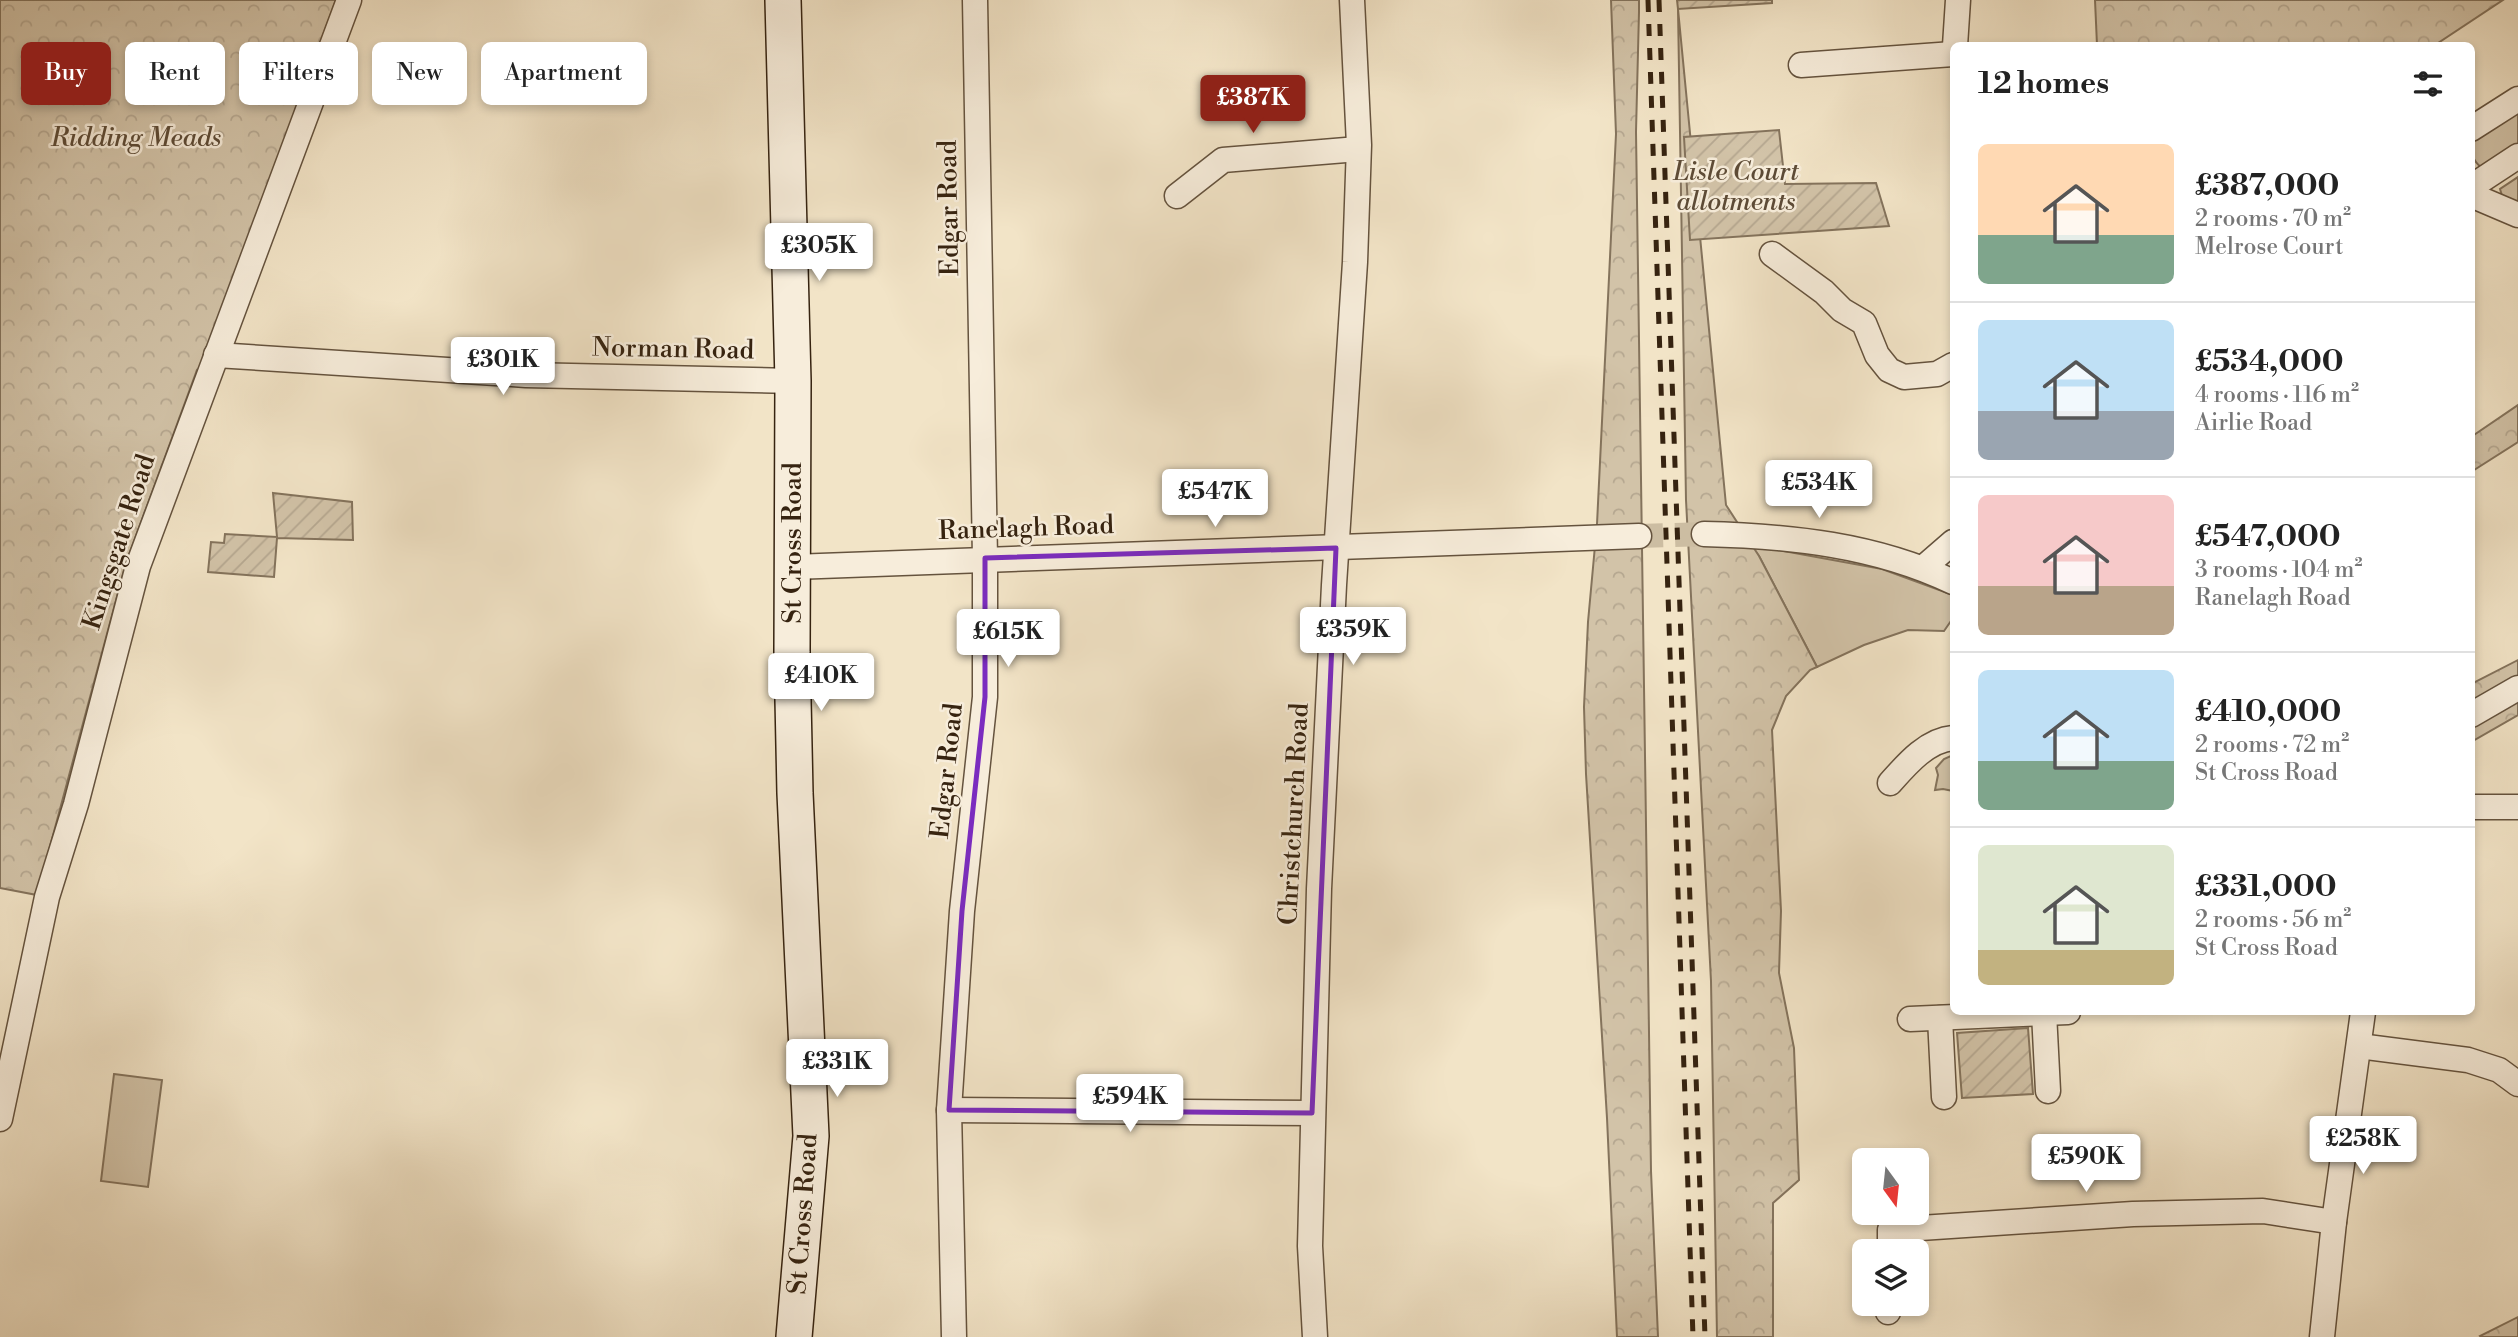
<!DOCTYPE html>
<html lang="en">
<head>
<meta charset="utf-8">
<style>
  body { margin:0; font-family:"Libre Bodoni",serif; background:#f6f6f6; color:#222; height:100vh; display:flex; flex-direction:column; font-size:26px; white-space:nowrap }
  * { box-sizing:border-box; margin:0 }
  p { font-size:23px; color:#767676 }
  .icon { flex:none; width:38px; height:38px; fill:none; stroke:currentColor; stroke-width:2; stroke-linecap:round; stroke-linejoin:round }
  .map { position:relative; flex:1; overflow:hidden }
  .side { position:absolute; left:1950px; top:42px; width:525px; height:973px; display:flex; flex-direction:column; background:#fff; border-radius:10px; box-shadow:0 4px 10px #0003 }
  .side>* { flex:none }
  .guide { position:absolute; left:21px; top:42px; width:665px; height:63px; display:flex; gap:14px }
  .needle { width:46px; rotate:165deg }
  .controls { position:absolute; left:1852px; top:1148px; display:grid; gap:14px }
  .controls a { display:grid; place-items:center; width:77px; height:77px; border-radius:10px; background:#fff; box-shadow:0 4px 10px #0003; font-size:35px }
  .price { position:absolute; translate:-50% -60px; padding:0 16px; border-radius:7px; background:#fff; color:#222; font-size:23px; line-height:46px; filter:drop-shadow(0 2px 4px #0008) }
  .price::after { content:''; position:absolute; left:50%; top:42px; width:21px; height:16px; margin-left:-10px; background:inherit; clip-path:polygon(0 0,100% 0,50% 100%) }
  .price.active { background:#8f2418; color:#fff }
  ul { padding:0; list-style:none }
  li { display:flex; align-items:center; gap:21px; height:175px; padding:0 28px }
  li+li { border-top:2px solid #e0e0e0 }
  li span { display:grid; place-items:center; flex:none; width:196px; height:140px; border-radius:10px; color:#555 }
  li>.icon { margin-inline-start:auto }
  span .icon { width:84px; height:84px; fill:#fffc; stroke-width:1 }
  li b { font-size:30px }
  h2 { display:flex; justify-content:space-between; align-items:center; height:84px; padding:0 28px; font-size:30px }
  .pill { padding:0 24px; border-radius:10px; background:#fff; box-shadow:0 4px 10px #0003; font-size:24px; line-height:63px }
  .pill.active { background:#8f2418; color:#fff }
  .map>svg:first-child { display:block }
  .grass { fill:#d2c3a8; stroke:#84735c; stroke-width:2 }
  .forest { fill:url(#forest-crowns); stroke:#84735c; stroke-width:2 }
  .garden { fill:url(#garden-furrows); stroke:#84735c; stroke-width:2 }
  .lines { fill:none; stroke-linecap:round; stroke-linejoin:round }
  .street-tunnel { stroke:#ccbda2; stroke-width:24; stroke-dasharray:24 12; stroke-linecap:butt }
  .street-casing { stroke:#65533e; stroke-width:27 }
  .secondary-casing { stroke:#362310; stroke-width:38 }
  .street { stroke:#f7eddb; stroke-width:24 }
  .secondary { stroke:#f7eddb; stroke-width:35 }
  .rail { stroke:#362310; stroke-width:5; stroke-dasharray:12 12; stroke-linecap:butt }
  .marked { fill:none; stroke:#7b2cbf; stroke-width:5; stroke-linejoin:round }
  .labels { text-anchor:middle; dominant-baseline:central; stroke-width:5; stroke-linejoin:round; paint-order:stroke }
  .park-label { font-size:26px; font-style:italic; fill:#5d4b36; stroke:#f7eddb }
  .street-label { font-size:26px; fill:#362310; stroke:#f7eddb }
</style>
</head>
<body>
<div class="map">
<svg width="2518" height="1337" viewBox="0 0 2518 1337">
  <defs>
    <pattern id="forest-crowns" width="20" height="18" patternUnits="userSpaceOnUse" patternTransform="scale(1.75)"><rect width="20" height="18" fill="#d2c3a8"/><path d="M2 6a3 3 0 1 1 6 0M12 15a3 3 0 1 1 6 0" fill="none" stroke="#b5a790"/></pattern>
    <pattern id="garden-furrows" width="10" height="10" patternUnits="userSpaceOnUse" patternTransform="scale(1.75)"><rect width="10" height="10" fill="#d2c3a8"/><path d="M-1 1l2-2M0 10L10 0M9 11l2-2" fill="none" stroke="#b5a790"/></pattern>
  </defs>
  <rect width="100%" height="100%" fill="#f2e4c7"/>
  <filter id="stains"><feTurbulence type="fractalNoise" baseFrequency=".00286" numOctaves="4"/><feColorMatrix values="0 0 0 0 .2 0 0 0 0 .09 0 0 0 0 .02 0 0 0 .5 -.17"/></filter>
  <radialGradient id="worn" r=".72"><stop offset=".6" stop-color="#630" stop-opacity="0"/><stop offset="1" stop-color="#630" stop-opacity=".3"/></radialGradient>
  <!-- grass -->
  <g class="grass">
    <path d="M2518,105V156L2484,169C2473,163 2470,153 2472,140Z"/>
    <polygon points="2518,177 2518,206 2503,199 2500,189"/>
    <polygon points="1750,545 1882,569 1953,595 1953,618 1944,631 1908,630 1864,645 1817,667 1759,556"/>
    <polygon points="1953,755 1953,791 1943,789 1935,790 1938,775 1936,768 1944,759"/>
    <polygon points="114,1074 162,1080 148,1187 101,1181"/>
  </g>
  <!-- forest -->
  <g class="forest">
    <polygon points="0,0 336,0 200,371 197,370 126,563 37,895 0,888"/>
    <polygon points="1611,0 1639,0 1639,12 1636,132 1651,1171 1658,1337 1617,1337 1607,1118 1586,774 1584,707 1588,622 1597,524 1616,134"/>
    <polygon points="2095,0 2503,0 2435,45 2097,45"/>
    <polygon points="1678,9 1726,505 1759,556 1817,667 1810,670 1786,696 1772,730 1781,911 1779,973 1794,1048 1799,1180 1773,1203 1773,1337 1717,1337 1711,981 1686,500"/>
    <polygon points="2518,405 2518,442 2471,472 2471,437"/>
    <polygon points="2518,660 2518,715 2471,742 2471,684"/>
    <polygon points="2518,1317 2518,1337 2481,1337 2480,1336"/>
  </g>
  <!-- garden -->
  <g class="garden">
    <polygon points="1677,0 1772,0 1772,3 1678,9"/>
    <polygon points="1779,130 1785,184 1876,183 1889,226 1690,240 1684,137"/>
    <polygon points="273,493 352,502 353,540 277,538 274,577 208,572 211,542 224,543 225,534 277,537"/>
    <polygon points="2028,1028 2033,1094 1962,1098 1957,1033"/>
  </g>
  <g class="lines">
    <!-- street-tunnel -->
    <polyline class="street-tunnel" points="1639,536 1704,534"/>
    <defs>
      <g id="street">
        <polyline points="1955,46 1958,0"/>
        <polyline points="1801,65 1953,54"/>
        <polyline points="2471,129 2518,99"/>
        <polyline points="2471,187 2518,156"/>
        <polyline points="2471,195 2518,215"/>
        <polyline points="1177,196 1223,160 1358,149"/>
        <polyline points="1772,254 1824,292 1842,310 1864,323 1877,355 1889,370 1904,377 1937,374 1953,365"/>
        <polyline points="216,355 526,375 793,381"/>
        <path d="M1704,534C1790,536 1876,545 1953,582"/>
        <polyline points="793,567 1639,536"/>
        <polyline points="1923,568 1953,542"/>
        <polyline points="2471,715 2518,688"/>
        <path d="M1890,783C1906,765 1927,740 1953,738"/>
        <polyline points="2471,807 2518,807"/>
        <polyline points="2044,1013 2048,1091"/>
        <polyline points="1940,1018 1944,1097"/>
        <polyline points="1910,1019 2068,1012"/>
        <polyline points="2359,1046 2468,1060 2499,1070 2518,1084"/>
        <polyline points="949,1110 1312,1113"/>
        <polyline points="0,1119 47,897 76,804 138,566 349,0"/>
        <polyline points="1890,1251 1890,1230 2133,1214 2263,1211 2334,1222"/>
        <polyline points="1888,1312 1888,1304"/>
        <polyline points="954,1337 949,1110 962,911 985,697 985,558 975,0"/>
        <polyline points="1315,1337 1310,1246 1319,889 1334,585 1355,262 1359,145 1352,0"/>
        <polyline points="2322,1337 2334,1222 2363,1012"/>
      </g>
      <polyline id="secondary" points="783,0 793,381 792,652 795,793 811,1136 794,1337"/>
    </defs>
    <!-- street casing -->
    <use href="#street" class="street-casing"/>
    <!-- secondary casing -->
    <use href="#secondary" class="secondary-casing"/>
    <!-- street -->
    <use href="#street" class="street"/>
    <!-- secondary -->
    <use href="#secondary" class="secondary"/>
    <!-- rail -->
    <g class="rail">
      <polyline points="1648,0 1693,1337"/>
      <polyline points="1659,0 1705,1337"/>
    </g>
  </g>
  <!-- marked area -->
  <path class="marked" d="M1336,548L1312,1113L949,1110L962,911L985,697V558Z"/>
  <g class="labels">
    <!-- park labels -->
    <g class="park-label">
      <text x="136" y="138">Ridding Meads</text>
      <text x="1736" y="172">Lisle Court<tspan x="1736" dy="30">allotments</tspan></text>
    </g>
    <!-- street labels -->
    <g class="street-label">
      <text transform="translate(949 208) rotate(-91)">Edgar Road</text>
      <text transform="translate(673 349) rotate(1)">Norman Road</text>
      <text transform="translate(1026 528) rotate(-2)">Ranelagh Road</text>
      <text transform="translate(119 542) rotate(-72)">Kingsgate Road</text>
      <text transform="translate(793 543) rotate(-90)">St Cross Road</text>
      <text transform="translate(947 771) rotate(-84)">Edgar Road</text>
      <text transform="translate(1294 814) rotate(-87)">Christchurch Road</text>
      <text transform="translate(803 1214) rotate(-86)">St Cross Road</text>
    </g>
  </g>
  <rect width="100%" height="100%" filter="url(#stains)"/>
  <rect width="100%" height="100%" fill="url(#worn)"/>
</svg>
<div class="controls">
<a><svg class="needle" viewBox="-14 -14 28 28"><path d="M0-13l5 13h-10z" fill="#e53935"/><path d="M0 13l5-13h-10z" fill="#767676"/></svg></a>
<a><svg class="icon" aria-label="layers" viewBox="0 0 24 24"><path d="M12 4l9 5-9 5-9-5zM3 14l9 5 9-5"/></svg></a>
</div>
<b class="price active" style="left:1253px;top:135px">£387K</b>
<b class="price" style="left:819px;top:283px">£305K</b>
<b class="price" style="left:503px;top:397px">£301K</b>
<b class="price" style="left:1819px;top:520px">£534K</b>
<b class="price" style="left:1215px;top:529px">£547K</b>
<b class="price" style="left:1353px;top:667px">£359K</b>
<b class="price" style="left:1008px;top:669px">£615K</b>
<b class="price" style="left:821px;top:713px">£410K</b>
<b class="price" style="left:837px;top:1099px">£331K</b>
<b class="price" style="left:1130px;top:1134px">£594K</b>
<b class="price" style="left:2363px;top:1176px">£258K</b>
<b class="price" style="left:2086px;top:1194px">£590K</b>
<div class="guide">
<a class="pill active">Buy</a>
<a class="pill">Rent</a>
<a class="pill">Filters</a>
<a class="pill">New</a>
<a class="pill">Apartment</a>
</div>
<section class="side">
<h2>12 homes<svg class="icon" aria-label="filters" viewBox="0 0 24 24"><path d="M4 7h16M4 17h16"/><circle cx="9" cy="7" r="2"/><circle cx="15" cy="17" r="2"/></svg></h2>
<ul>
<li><span style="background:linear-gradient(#ffd9b3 65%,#7fa58c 0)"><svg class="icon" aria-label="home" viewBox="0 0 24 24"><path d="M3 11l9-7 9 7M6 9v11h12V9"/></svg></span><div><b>£387,000</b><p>2 rooms · 70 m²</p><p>Melrose Court</p></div></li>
<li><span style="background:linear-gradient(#bfe0f5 65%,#9aa5b1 0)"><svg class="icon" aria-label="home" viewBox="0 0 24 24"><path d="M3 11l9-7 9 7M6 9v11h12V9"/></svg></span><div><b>£534,000</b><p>4 rooms · 116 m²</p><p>Airlie Road</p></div></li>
<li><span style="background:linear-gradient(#f6c9c9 65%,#b9a48a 0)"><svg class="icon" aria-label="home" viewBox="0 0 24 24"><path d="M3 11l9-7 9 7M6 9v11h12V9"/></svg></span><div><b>£547,000</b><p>3 rooms · 104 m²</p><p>Ranelagh Road</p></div></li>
<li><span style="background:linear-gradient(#bfe0f5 65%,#7fa58c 0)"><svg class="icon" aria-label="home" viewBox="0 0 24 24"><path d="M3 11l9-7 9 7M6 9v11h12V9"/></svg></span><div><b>£410,000</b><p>2 rooms · 72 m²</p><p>St Cross Road</p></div></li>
<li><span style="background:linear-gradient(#dfe7d0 75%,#c2b280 0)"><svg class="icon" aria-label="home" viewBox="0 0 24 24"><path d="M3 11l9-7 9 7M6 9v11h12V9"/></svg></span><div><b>£331,000</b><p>2 rooms · 56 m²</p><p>St Cross Road</p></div></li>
</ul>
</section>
</div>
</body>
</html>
